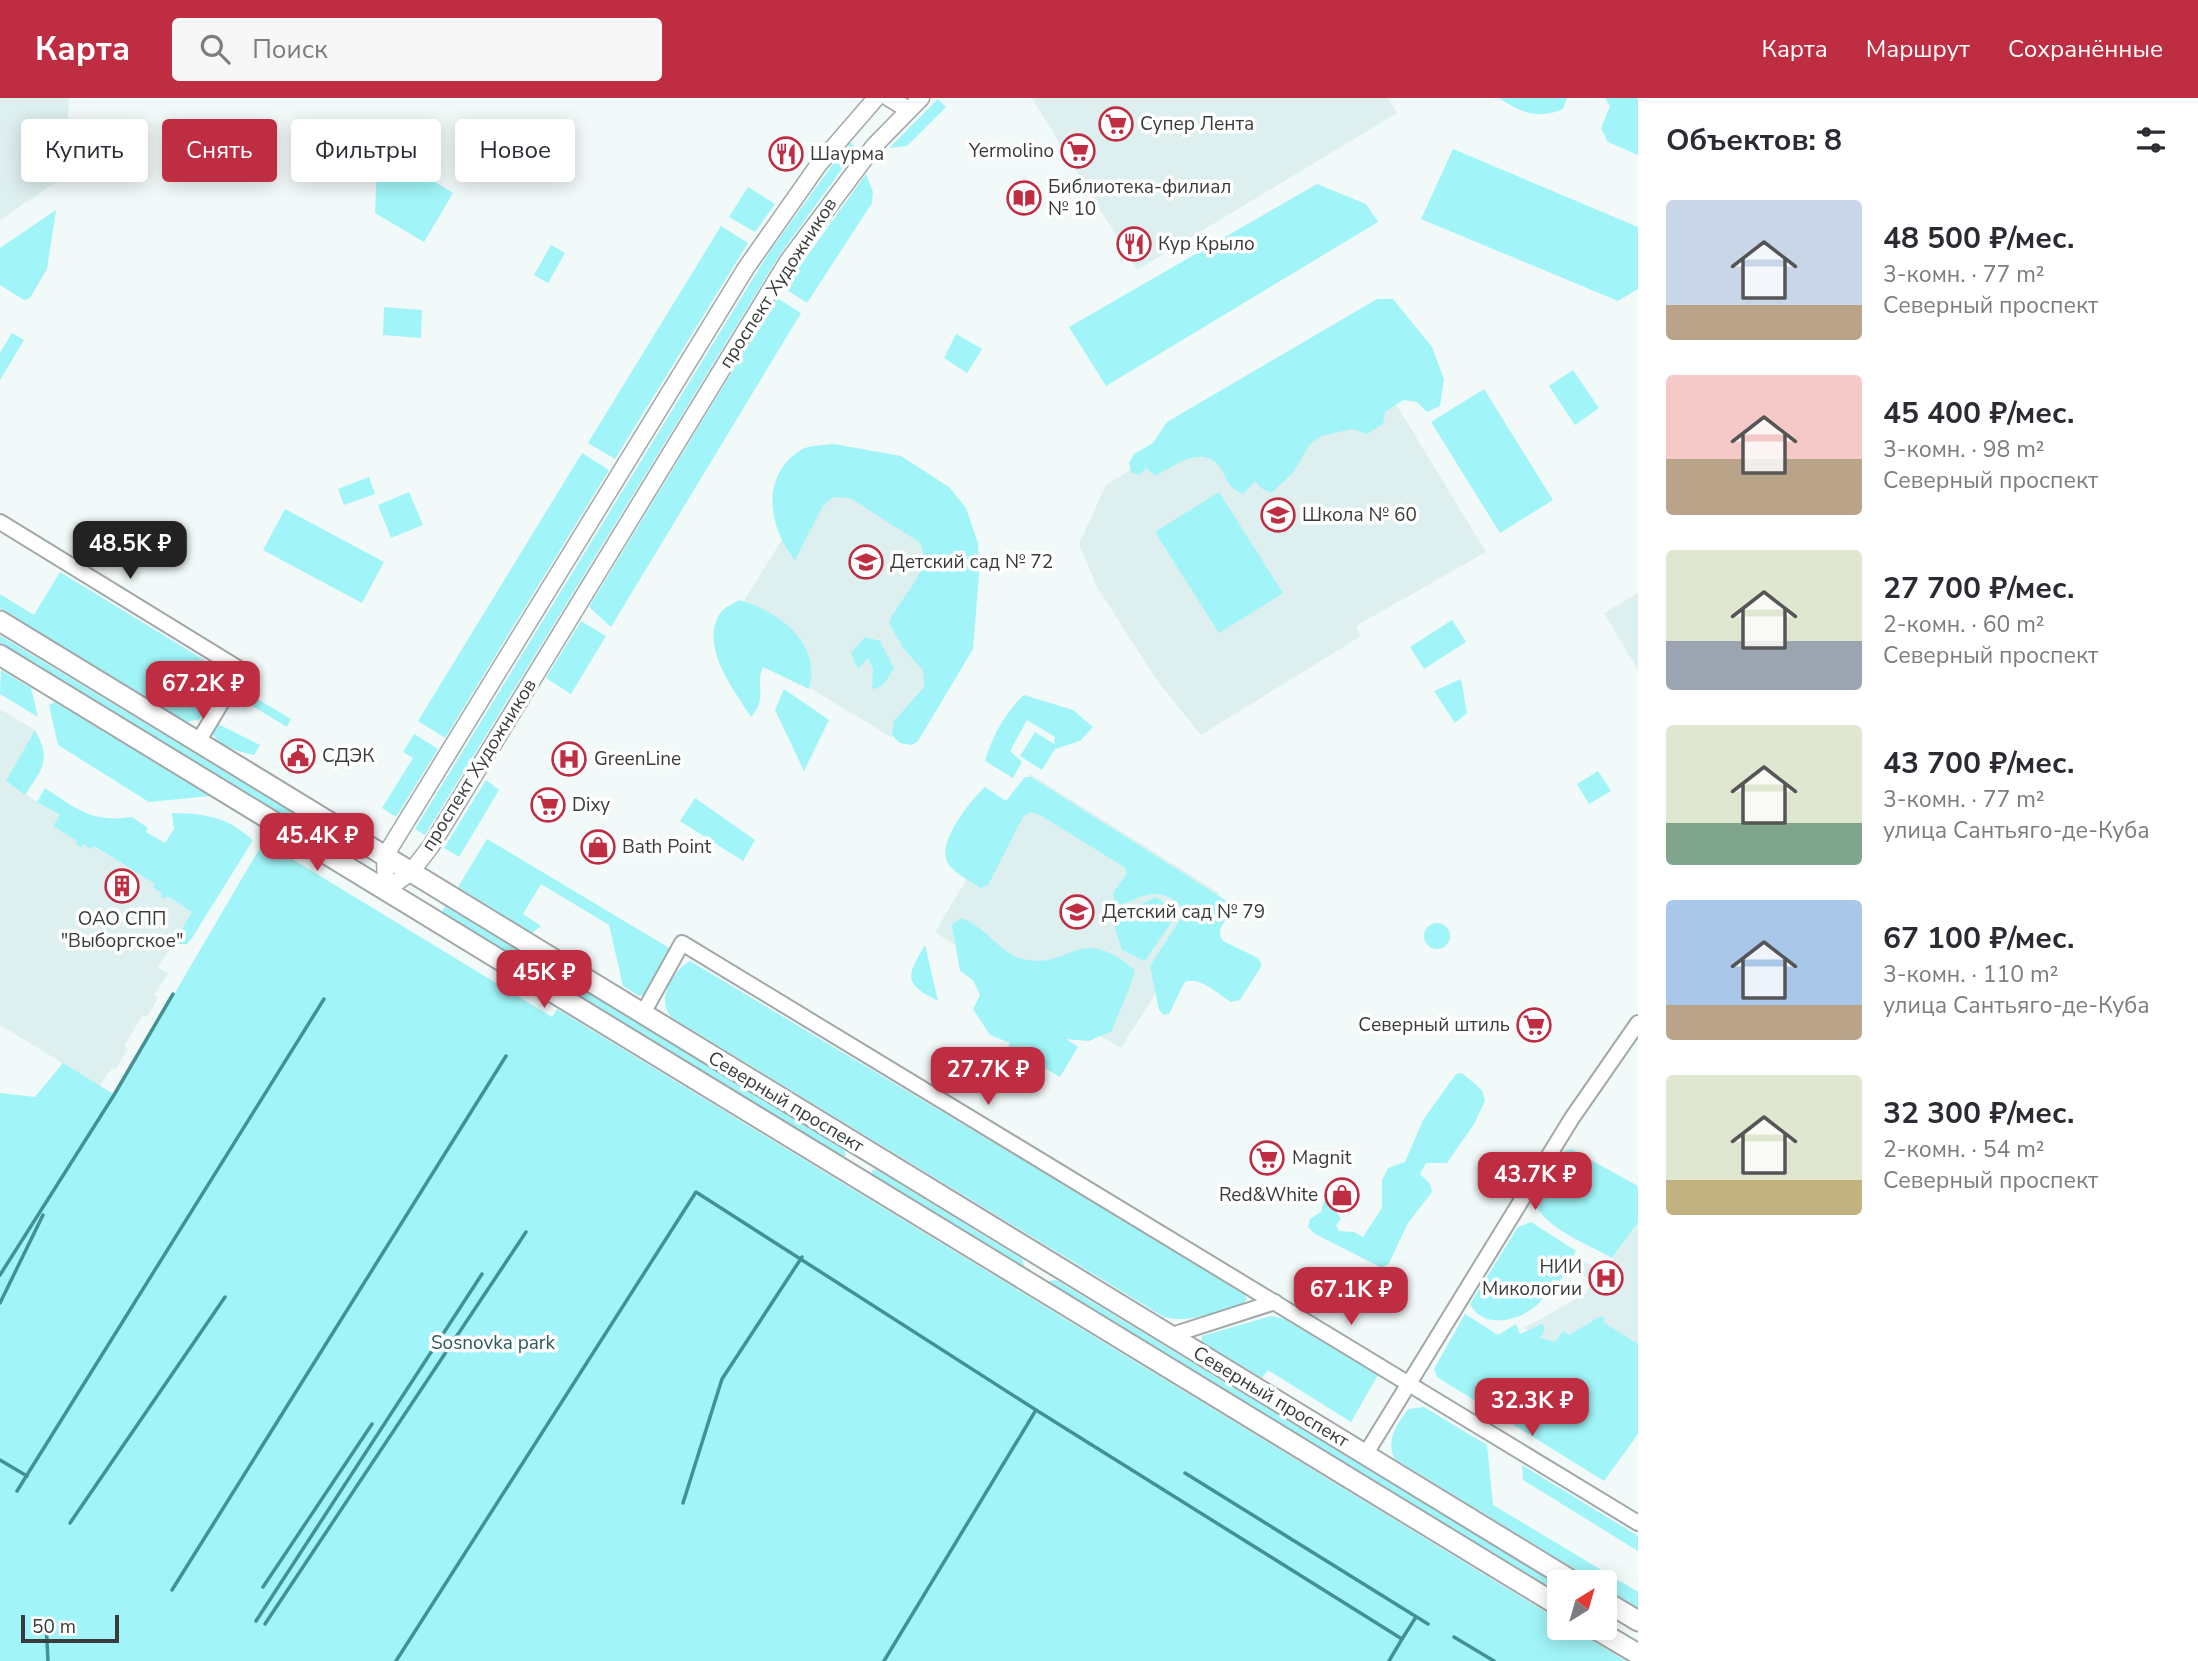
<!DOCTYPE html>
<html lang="ru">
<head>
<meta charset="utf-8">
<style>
  body { margin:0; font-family:"Nunito Sans",sans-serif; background:#f7f7f7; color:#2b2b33; height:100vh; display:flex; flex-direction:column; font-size:26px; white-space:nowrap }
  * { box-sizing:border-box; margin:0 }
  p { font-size:23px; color:#7c7c81 }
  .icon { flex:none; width:38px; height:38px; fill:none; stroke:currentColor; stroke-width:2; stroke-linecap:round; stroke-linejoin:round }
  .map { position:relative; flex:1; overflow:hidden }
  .sheet { display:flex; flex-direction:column; background:#fff; width:560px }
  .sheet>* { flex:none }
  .banner { position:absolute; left:21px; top:21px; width:665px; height:63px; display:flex; gap:14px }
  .needle { width:46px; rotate:37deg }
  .controls { position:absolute; left:1547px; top:1472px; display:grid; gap:14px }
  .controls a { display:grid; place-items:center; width:70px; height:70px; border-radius:7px; background:#fff; box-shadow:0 4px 18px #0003; font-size:35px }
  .scale { position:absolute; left:21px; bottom:18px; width:98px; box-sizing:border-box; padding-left:7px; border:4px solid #3a3c3c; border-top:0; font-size:19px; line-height:24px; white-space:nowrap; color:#3a3c3c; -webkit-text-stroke:5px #fff; paint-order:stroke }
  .price { position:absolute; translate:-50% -60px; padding:0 16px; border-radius:14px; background:#be2d42; color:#fff; font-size:23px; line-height:46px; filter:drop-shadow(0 2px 4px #0008) }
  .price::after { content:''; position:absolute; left:50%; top:42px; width:21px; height:16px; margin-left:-10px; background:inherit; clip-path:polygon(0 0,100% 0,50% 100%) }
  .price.active { background:#222; color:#fff }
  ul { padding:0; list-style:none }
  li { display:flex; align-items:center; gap:21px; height:175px; padding:0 28px }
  li span { display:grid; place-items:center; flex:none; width:196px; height:140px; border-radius:7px; color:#555 }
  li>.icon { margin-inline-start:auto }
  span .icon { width:84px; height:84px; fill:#fffc; stroke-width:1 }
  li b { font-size:30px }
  h2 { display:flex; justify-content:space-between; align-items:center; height:84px; padding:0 28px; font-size:30px }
  .pill { padding:0 24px; border-radius:7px; background:#fff; box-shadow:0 4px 18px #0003; font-size:24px; line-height:63px }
  .pill.active { background:#be2d42; color:#fff }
  header { display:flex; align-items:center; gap:42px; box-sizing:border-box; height:98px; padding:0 35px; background:#be2d42; color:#fff }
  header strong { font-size:33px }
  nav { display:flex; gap:38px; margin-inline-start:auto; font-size:24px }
  .search { width:490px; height:63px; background:#f7f7f7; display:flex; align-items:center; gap:18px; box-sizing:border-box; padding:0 24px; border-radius:7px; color:#7c7c81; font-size:26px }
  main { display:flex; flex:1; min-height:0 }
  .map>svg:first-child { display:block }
  .built { fill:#deefef }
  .green { fill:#a1f5f8 }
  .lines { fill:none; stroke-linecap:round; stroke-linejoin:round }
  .stream { stroke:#449194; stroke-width:3.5 }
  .minor-casing { stroke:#a2a8a8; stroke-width:18 }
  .tertiary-casing { stroke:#a2a8a8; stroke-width:19 }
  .secondary-casing { stroke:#a2a8a8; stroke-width:23 }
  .minor { stroke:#fff; stroke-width:14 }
  .tertiary { stroke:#fff; stroke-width:16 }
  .secondary { stroke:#fff; stroke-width:19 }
  .labels { text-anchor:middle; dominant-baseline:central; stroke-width:7; stroke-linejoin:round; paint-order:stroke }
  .poi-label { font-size:19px; fill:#3a3c3c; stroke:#fff; text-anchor:start }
  .street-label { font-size:19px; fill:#3a3c3c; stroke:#fff }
  .park-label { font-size:19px; fill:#2c5b5c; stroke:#fff }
</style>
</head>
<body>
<header>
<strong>Карта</strong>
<div class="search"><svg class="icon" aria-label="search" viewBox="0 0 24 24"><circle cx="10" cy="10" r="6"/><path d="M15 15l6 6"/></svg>Поиск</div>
<nav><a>Карта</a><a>Маршрут</a><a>Сохранённые</a></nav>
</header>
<main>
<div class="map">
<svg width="1638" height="1563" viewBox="0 0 1638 1563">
  <rect width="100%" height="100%" fill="#f2f9f9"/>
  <!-- built -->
  <g class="built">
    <polygon points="0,0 69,0 65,78 0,122"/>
    <polygon points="1032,0 1388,0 1397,15 1137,172"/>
    <polygon points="1346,224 1486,454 1356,528 1361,538 1201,637 1158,584 1097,489 1079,446 1106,387 1196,332"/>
    <polygon points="840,348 964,422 963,526 891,639 765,563 742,506"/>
    <polygon points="1638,495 1638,572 1604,515"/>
    <polygon points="0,611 35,632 6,684 60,718 78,743 76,746 93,748 155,786 162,795 160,798 167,798 193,814 158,869 168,876 154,897 158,900 147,919 143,917 124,948 128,951 115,972 111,970 100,988 0,927"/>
    <polygon points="1030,676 1219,795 1121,950 1039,903 935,834"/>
    <polygon points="1638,1124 1638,1311 1524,1230 1585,1196 1589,1189 1598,1194 1601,1189 1578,1174 1577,1167 1581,1161 1603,1174"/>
  </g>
  <!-- green -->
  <g class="green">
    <path d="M1499,0H1567L1563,11C1538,22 1521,15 1499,0Z"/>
    <polygon points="1605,0 1638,0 1638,57 1608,44 1601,30 1610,8"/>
    <polygon points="938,1 946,9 907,48 889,50"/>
    <polygon points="849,44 857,50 779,158 425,737 415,731 770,153"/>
    <polygon points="378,48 453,95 424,144 375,115"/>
    <polygon points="1453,51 1638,129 1638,191 1618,203 1421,121"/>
    <polygon points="866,76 873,94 872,105 807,205 784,190"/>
    <polygon points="1317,86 1366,106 1378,124 1106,288 1069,229"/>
    <polygon points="748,89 775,106 755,134 729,119"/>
    <polygon points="56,112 47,171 30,200 24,202 0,187 0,150"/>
    <polygon points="721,128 748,145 615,361 588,345"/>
    <polygon points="551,147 565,155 548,185 534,177"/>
    <polygon points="777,200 801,215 611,529 589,509"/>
    <path d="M1377,201H1393L1432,249L1444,281L1440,308L1427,314L1417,304L1403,302L1385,314L1383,326L1367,336L1352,331L1321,338L1311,345L1292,376L1271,395L1261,390L1255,383L1243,396C1224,387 1230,382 1219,368C1201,346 1173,369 1155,378L1146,370L1139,377L1131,374L1129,365L1134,356L1153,345L1167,324Z"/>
    <polygon points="384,209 422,212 421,240 383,237"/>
    <polygon points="12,235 24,242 0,282 0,255"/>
    <polygon points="956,236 982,251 967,275 944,260"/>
    <polygon points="1573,272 1599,310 1575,327 1549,288"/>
    <polygon points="1484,291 1553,402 1500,435 1431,324"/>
    <path d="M834,346L901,358L949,389L966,410L978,445L979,476L973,551L918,643L912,647L900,645L892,637L894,623L924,589L923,572L903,550L889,525C899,499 936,471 919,444L850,400L833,399L823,408L795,462C768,430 760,377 801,352C809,347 825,347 834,346Z"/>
    <polygon points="582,355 609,372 445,640 418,623"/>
    <polygon points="369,379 375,396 344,407 338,391"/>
    <polygon points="409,394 423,427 391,440 378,407"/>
    <polygon points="1219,394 1283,495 1219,535 1155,434"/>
    <polygon points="285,411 384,464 362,505 263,452"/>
    <polygon points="60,474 219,571 222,585 200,621 187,624 0,510 0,496 34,517"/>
    <path d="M739,502C779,513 822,545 809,591L763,569C754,589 769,598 751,619C734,592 698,547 721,514C725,509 734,506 739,502Z"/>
    <polygon points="1452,522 1466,544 1424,571 1410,549"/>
    <polygon points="581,523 606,538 571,596 546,580"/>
    <polygon points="0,538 1,538 346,747 342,753 290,721 278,717 0,546"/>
    <path d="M865,539L880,543L894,570C888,580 884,590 872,591L873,571L868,560L858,571L851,555Z"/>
    <polygon points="1,572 31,590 38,619 0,596"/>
    <polygon points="1461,581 1467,615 1455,625 1434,593"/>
    <polygon points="784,591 829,622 804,673 775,612"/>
    <polygon points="242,592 291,621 287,629 244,603 239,610 233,606"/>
    <path d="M1024,597L1073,612L1093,629L1080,643L1055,651L1042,672L1020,658L1035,634L1054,646L1055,639L1027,622L1010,653L1022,664L1013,680L985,663C992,639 1006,613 1024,597Z"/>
    <polygon points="55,604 210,698 149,704 58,647 49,607"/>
    <path d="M216,625L260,647L254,657C239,653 218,649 212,634Z"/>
    <path d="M35,632C52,662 42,671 25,697L6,683Z"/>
    <polygon points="414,636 438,651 396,719 382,710 413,660 403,654"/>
    <polygon points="1598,673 1611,693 1589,706 1577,686"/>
    <path d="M1025,679H1031L1227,803L1232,808C1231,821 1213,829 1223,843L1258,860L1262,867L1240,902L1231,904C1219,897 1198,876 1184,885L1169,916L1164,917L1159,912L1150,868L1183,817C1183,810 1181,808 1175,803C1155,789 1141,799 1121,807L1114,802L1113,795L1127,775L1124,769L1040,717L1030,714L1023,719L988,787L981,790C970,783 957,777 949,767C934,747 970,703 985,689L1006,703Z"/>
    <polygon points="486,682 499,692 459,759 444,750"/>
    <path d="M45,690C77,711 92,725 132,719L148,730L146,734L165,745L174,731L172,715C207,716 225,718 253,742L192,840L187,846H173L192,814L167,798L165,801L160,798L162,795L153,789L155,786L94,748L91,751L83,746L81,749L76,746L77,743L53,728L60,717L37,704Z"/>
    <polygon points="695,700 755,742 743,763 680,723"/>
    <polygon points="487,741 671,851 649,896 639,898 623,888 609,827 541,786 523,816 541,828 532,835 458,789"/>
    <polygon points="261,748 279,753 552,919 557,911 1559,1522 1559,1530 1571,1530 1626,1563 0,1563 0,995 35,999 63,965 115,997"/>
    <polygon points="1155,799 1179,813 1145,863 1122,852 1115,830 1121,817"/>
    <polygon points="445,808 844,1051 846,1058 840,1059 441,816"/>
    <path d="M961,820C984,828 1002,855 1019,860C1073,875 1075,822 1135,872C1130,894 1119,912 1112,933L1089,943L1066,941L1078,949L1060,979L1008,948L1010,945L990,937L973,911L980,897L973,882L960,873L952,827Z"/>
    <circle cx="1437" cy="838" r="13"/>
    <path d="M925,847L938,903C903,885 906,879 925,847Z"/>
    <path d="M690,863L1244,1195L1247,1201L1243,1206C1217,1213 1191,1226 1164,1219L671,919C656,902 672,873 690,863Z"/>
    <polygon points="1462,975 1482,992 1485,1003 1474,1026 1447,1065 1426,1065 1420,1076 1430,1086 1432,1094 1408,1125 1389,1165 1382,1170 1315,1136 1308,1129 1310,1121 1321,1114 1324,1103 1329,1102 1341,1121 1336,1127 1339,1133 1354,1134 1363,1139 1382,1110 1382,1082 1388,1070 1405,1064 1423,1022 1456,976"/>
    <path d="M1571,1051L1638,1088V1124L1612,1160C1588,1146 1543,1130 1533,1102L1565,1053Z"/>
    <polygon points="872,1072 877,1072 1022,1161 1024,1167 1018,1169 873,1078"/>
    <path d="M1531,1124L1576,1153L1560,1183L1553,1182C1549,1189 1544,1200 1538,1206C1520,1223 1483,1232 1470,1206L1518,1129Z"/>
    <polygon points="1056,1182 1559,1487 1559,1500 1051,1189 1049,1183"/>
    <polygon points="1465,1216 1498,1237 1516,1226 1520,1236 1542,1226 1545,1231 1540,1240 1555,1244 1563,1233 1569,1237 1601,1218 1605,1221 1603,1224 1638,1246 1638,1336 1604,1383 1437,1279 1434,1271"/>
    <polygon points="1271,1218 1284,1221 1378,1277 1351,1324 1268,1272 1262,1280 1202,1244 1202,1238"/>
    <path d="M1424,1309L1487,1347L1493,1407L1638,1494V1510L1605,1489V1484H1596L1395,1361C1385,1342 1397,1327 1408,1311Z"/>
    <polygon points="1522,1367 1638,1438 1638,1453 1523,1382"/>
  </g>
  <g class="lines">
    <!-- stream -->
    <g class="stream">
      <polyline points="0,1177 114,997 173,896"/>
      <polyline points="0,1205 43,1117"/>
      <polyline points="0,1362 27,1378"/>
      <polyline points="1185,1375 1428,1526"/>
      <polyline points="17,1393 324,901"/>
      <polyline points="683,1405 722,1281 802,1159"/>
      <polyline points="70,1425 225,1199"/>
      <polyline points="263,1489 372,1326"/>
      <polyline points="172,1492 506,958"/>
      <polyline points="256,1523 482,1176"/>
      <polyline points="46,1524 48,1563"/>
      <polyline points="265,1526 526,1134"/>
      <polyline points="1454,1539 1494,1563"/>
      <polyline points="396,1563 696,1094 1036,1312 1402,1541 1416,1519"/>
      <polyline points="884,1563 1036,1312"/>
      <polyline points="1389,1563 1402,1541"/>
    </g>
    <defs>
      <g id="minor">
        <polyline points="0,424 241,572 198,644"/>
        <polyline points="642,917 682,845 1638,1425"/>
        <polyline points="1169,1238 1275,1204"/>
        <polyline points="1365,1357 1572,1020 1638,925"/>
      </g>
      <g id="tertiary">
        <polyline points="889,0 909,12"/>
        <polyline points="386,792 411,774 431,748 788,163 874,48 921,0"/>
        <polyline points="386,792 385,758 746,170 819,66 876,0"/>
      </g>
      <g id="secondary">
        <polyline points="0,523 1574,1484"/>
        <polyline points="0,557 1559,1508"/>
        <polyline points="1605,1503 1638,1523"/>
        <polyline points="1594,1530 1638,1556"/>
      </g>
    </defs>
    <!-- minor casing -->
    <use href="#minor" class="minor-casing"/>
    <!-- tertiary casing -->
    <use href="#tertiary" class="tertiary-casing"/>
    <!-- secondary casing -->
    <use href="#secondary" class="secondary-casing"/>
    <!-- minor -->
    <use href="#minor" class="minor"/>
    <!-- tertiary -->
    <use href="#tertiary" class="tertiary"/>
    <!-- secondary -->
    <use href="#secondary" class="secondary"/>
  </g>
  <!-- icons -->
  <defs>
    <symbol id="supermarket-ring" viewBox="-11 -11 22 22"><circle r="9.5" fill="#fff" stroke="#be2d42" stroke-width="1.5"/><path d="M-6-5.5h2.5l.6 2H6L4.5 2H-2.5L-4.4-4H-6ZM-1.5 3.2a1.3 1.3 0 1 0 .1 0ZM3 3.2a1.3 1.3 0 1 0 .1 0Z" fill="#be2d42"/></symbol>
    <symbol id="restaurant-ring" viewBox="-11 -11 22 22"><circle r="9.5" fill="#fff" stroke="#be2d42" stroke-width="1.5"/><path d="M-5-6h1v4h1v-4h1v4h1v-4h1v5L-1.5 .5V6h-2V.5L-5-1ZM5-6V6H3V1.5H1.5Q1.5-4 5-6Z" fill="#be2d42"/></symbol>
    <symbol id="library-ring" viewBox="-11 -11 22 22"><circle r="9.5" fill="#fff" stroke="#be2d42" stroke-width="1.5"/><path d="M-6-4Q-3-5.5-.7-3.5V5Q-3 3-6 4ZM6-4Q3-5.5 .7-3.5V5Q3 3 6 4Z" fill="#be2d42"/></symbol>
    <symbol id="school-ring" viewBox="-11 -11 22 22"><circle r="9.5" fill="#fff" stroke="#be2d42" stroke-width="1.5"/><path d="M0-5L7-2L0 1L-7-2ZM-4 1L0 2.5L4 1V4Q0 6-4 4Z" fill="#be2d42"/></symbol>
    <symbol id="civic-ring" viewBox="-11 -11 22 22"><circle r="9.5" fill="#fff" stroke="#be2d42" stroke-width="1.5"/><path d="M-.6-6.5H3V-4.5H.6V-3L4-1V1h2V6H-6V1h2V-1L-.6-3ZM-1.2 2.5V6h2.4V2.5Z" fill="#be2d42"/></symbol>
    <symbol id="hospital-ring" viewBox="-11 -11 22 22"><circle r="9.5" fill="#fff" stroke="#be2d42" stroke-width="1.5"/><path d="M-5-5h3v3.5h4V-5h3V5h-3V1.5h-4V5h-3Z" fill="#be2d42"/></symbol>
    <symbol id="shop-ring" viewBox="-11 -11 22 22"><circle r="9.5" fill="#fff" stroke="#be2d42" stroke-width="1.5"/><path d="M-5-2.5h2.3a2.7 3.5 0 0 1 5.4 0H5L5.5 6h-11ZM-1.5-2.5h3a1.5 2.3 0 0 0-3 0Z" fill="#be2d42"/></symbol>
    <symbol id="building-ring" viewBox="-11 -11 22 22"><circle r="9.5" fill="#fff" stroke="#be2d42" stroke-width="1.5"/><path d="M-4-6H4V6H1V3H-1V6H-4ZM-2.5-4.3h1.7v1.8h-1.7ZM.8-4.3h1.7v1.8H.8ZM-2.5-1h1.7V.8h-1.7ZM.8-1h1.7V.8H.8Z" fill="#be2d42"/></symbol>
  </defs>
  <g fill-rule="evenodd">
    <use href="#supermarket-ring" x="1097" y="7" width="38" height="38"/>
    <use href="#supermarket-ring" x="1059" y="34" width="38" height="38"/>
    <use href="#restaurant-ring" x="767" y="37" width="38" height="38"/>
    <use href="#library-ring" x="1005" y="81" width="38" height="38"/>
    <use href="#restaurant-ring" x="1115" y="127" width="38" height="38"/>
    <use href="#school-ring" x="1259" y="398" width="38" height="38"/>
    <use href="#school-ring" x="847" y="445" width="38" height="38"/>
    <use href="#civic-ring" x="279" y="639" width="38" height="38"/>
    <use href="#hospital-ring" x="550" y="642" width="38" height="38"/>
    <use href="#supermarket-ring" x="529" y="688" width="38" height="38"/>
    <use href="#shop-ring" x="579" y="730" width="38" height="38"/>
    <use href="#building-ring" x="103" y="769" width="38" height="38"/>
    <use href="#school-ring" x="1058" y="795" width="38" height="38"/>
    <use href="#supermarket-ring" x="1515" y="908" width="38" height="38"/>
    <use href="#supermarket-ring" x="1248" y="1041" width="38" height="38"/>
    <use href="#shop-ring" x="1323" y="1078" width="38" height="38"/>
    <use href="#hospital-ring" x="1587" y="1161" width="38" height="38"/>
  </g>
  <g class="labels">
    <!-- poi labels -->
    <g class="poi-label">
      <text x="1140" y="26">Супер Лента</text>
      <text x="1054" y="53" text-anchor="end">Yermolino</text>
      <text x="810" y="56">Шаурма</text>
      <text x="1048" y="89">Библиотека-филиал<tspan x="1048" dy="22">№ 10</tspan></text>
      <text x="1158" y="146">Кур Крыло</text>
      <text x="1302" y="417">Школа № 60</text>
      <text x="890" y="464">Детский сад № 72</text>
      <text x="322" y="658">СДЭК</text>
      <text x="594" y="661">GreenLine</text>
      <text x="572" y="707">Dixy</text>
      <text x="622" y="749">Bath Point</text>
      <text x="1102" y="814">Детский сад № 79</text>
      <text x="122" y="821" text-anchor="middle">ОАО СПП<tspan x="122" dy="22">"Выборгское"</tspan></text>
      <text x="1510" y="927" text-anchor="end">Северный штиль</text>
      <text x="1292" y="1060">Magnit</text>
      <text x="1318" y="1097" text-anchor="end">Red&amp;White</text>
      <text x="1582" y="1169" text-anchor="end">НИИ<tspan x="1582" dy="22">Микологии</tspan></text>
    </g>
    <!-- street labels -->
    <g class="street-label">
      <text transform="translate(778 185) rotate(-57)">проспект Художников</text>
      <text transform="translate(479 667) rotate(-58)">проспект Художников</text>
      <text transform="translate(786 1004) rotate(31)">Северный проспект</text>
      <text transform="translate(1271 1299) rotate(31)">Северный проспект</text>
    </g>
    <!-- park labels -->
    <g class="park-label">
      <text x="493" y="1245">Sosnovka park</text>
    </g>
  </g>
</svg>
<div class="controls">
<a><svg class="needle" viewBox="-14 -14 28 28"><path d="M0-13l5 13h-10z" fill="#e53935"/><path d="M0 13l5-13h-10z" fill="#7c7c81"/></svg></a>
</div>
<div class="scale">50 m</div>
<b class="price active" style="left:130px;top:483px">48.5K ₽</b>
<b class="price" style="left:203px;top:623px">67.2K ₽</b>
<b class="price" style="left:317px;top:775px">45.4K ₽</b>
<b class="price" style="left:544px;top:912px">45K ₽</b>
<b class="price" style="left:988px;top:1009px">27.7K ₽</b>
<b class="price" style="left:1535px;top:1114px">43.7K ₽</b>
<b class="price" style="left:1351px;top:1229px">67.1K ₽</b>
<b class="price" style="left:1532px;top:1340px">32.3K ₽</b>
<div class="banner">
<a class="pill">Купить</a>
<a class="pill active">Снять</a>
<a class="pill">Фильтры</a>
<a class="pill">Новое</a>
</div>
</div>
<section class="sheet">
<h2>Объектов: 8<svg class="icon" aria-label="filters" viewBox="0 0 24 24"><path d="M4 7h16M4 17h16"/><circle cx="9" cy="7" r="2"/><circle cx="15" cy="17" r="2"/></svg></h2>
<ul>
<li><span style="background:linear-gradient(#c9d6e8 75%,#b9a48a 0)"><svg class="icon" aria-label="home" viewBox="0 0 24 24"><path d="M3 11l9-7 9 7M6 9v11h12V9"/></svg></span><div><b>48 500 ₽/мес.</b><p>3-комн. · 77 m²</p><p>Северный проспект</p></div></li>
<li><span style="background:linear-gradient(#f6c9c9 60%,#b9a48a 0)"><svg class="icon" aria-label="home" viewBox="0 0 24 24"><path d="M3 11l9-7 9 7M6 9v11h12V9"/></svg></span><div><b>45 400 ₽/мес.</b><p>3-комн. · 98 m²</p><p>Северный проспект</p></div></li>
<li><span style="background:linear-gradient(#dfe7d0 65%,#9aa5b1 0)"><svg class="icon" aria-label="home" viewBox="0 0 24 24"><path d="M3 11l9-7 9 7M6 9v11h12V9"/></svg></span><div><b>27 700 ₽/мес.</b><p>2-комн. · 60 m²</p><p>Северный проспект</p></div></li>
<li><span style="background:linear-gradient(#dfe7d0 70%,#7fa58c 0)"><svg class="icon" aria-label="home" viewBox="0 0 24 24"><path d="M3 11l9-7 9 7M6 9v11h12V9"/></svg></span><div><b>43 700 ₽/мес.</b><p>3-комн. · 77 m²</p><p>улица Сантьяго-де-Куба</p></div></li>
<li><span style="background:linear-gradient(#a9c7e8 75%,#b9a48a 0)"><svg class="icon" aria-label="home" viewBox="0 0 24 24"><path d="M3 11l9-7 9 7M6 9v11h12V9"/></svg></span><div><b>67 100 ₽/мес.</b><p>3-комн. · 110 m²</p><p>улица Сантьяго-де-Куба</p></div></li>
<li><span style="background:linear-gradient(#dfe7d0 75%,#c2b280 0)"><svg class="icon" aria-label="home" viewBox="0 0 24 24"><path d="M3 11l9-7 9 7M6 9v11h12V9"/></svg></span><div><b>32 300 ₽/мес.</b><p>2-комн. · 54 m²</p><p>Северный проспект</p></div></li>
</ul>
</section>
</main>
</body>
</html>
